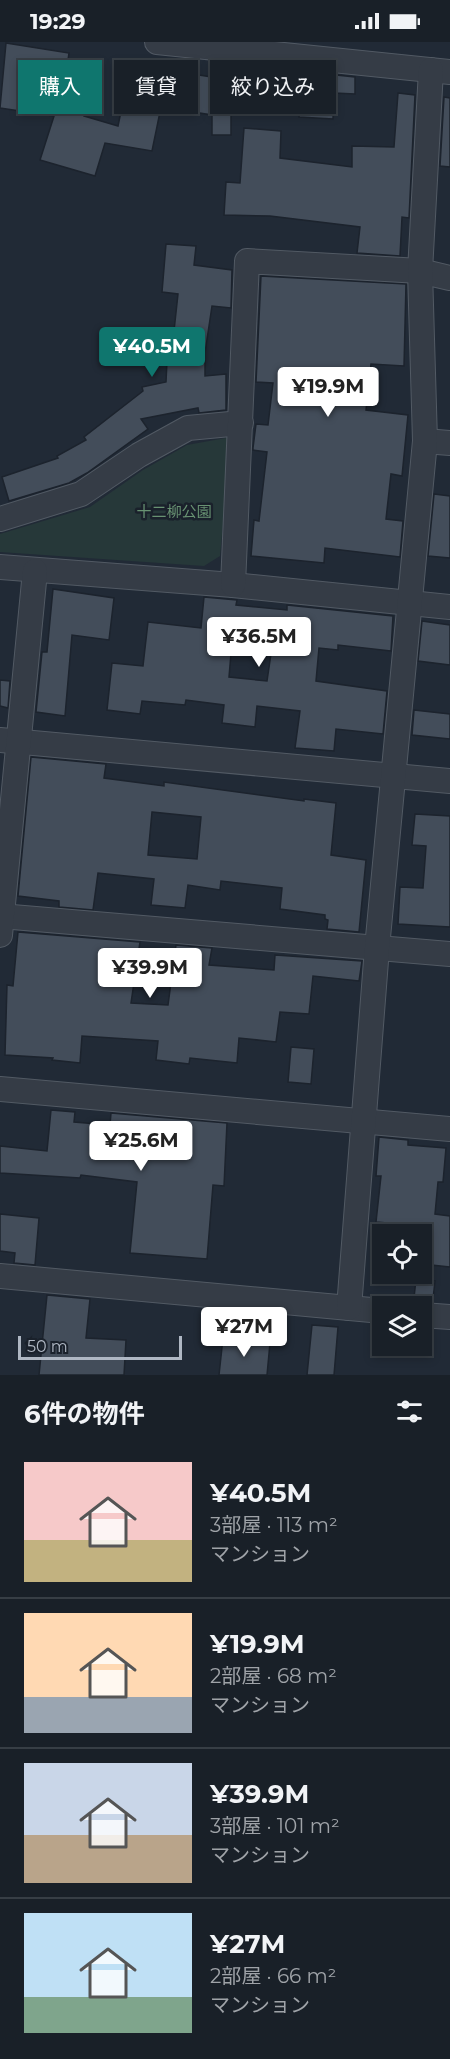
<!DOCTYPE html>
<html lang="ja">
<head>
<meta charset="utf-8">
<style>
  body { margin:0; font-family:Montserrat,"Noto Sans JP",sans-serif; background:#262d34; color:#f1f3f6; height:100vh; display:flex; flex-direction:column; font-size:22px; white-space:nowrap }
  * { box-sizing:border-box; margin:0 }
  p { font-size:20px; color:#9fa3a8 }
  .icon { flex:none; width:33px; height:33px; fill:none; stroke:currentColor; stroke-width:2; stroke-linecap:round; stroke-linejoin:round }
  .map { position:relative; height:1333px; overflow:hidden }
  .side { display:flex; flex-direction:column; background:#192028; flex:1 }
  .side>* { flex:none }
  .banner { position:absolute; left:18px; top:18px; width:414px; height:54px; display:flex; gap:12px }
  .fabs { position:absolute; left:372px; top:1182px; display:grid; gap:12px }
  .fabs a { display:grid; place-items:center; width:60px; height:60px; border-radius:0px; background:#192028; box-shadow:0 3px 9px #0003,0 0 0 2px #373e45; font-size:30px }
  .scale { position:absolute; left:18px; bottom:15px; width:164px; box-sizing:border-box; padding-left:6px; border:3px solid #afb7c3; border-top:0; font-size:16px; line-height:21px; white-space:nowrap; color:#afb7c3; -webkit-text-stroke:4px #1a212b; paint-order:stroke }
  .price { position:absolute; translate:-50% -51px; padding:0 14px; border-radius:6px; background:#fff; color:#222; font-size:20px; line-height:39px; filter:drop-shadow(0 2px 3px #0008) }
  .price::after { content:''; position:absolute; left:50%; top:36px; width:18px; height:14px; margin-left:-9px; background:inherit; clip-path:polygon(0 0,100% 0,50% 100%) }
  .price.current { background:#0f766e; color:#fff }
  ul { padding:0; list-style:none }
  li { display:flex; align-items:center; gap:18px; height:150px; padding:0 24px }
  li+li { border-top:2px solid #373e45 }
  li span { display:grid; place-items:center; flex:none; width:168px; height:120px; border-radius:0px; color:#555 }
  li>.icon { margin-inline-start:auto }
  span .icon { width:72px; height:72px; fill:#fffc; stroke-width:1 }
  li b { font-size:26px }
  h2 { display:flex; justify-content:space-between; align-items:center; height:72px; padding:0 24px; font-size:26px }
  .chip { padding:0 21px; border-radius:0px; background:#192028; box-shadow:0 3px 9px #0003,0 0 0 2px #373e45; font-size:21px; line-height:54px }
  .chip.current { background:#0f766e; color:#fff }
  .status { display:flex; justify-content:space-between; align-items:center; height:42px; padding:0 30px; background:#192028; direction:ltr }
  .status svg { height:16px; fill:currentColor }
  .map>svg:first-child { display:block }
  .green { fill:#263839 }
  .building { fill:#434d5a; stroke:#1c232d; stroke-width:1.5; fill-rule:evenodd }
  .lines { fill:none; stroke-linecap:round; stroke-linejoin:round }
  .minor-casing { stroke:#525a64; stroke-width:26 }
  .minor { stroke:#353c46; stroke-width:24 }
  .labels { text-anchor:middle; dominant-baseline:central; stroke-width:5; stroke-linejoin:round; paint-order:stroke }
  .park-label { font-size:15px; fill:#689272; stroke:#1a212b }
</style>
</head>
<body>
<div class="status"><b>19:29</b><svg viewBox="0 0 49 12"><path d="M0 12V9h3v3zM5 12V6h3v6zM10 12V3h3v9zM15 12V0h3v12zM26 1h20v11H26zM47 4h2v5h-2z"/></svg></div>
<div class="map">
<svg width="450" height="1333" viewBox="0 0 450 1333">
  <rect width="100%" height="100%" fill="#212a36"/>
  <!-- green -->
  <polygon class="green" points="231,395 220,514 204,524 0,510 0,492 90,465 143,428 187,403"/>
  <!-- building -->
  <g class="building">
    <polygon points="6,1 69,11 64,46 91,54 84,74 118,84 125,50 149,54 154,26 231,38 231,93 212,93 212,73 161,65 152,109 105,101 95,134 40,118 54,74 0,66"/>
    <polygon points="240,23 271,26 270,50 239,48"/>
    <polygon points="336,33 355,35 355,52 334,51"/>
    <polygon points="300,49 334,51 333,77 299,75"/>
    <polygon points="398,51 415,53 409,176 402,175 400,214 357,211 360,185 270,174 224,173 226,140 240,141 244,86 281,89 280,116 352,125 352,104 394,105"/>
    <polygon points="444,55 450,56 450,125 440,124"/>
    <polygon points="166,202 196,204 194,223 232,228 231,266 212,264 205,311 205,334 226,332 226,368 199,371 198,366 141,377 148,387 87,431 69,441 9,459 2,435 58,416 57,414 86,398 84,395 143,349 142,345 166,340 168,298 173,298 178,252 162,250"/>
    <polygon points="261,234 406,242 404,324 371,322 366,368 408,373 402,434 391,432 386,477 403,479 400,515 325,506 324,521 251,514 254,478 259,479 267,410 253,408 253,406 256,382 268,383 273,341 256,340"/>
    <polygon points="434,452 450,454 450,516 428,514"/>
    <polygon points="53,547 114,556 109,598 72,593 65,674 36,670 42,610 47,610"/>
    <path d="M204,555L237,558L236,563L287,568V563L393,574L391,609L338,603V608L319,606L316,639L387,649L383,692L336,687L334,709L295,706L300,669L257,664L255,685L222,681L224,663L186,658L185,663L142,659L140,672L107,668L112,621L143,624L148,580L201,586ZM232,600L272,605L267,639L229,635Z"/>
    <polygon points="422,579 450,583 450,623 418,619"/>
    <polygon points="0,638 10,639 8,666 0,664"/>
    <polygon points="414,668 450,672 450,697 412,693"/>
    <path d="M31,715L106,722L104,736L164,744V740L304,759V757L336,761L331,813L366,818L359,890L327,887L328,878L325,877V873L280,867L282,846L221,839L220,848L188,843L185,866L151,863L154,837L98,831L93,868L59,865V859L18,854ZM152,770L201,775L197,817L148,813Z"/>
    <polygon points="415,772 450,774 450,885 398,882 400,845 423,846 426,804 412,803"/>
    <polygon points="18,890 140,900 131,961 168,963 176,903 212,906 209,923 274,928 275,913 362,919 359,939 313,934 309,972 280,970 276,1000 239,996 237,1021 190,1016 189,1022 156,1018 158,999 82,994 80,1021 52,1018 53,1016 5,1013 7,943 13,944"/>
    <polygon points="291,1005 314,1007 311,1042 288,1040"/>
    <polygon points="51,1068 75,1070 74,1080 110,1083 111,1071 227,1081 224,1144 213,1143 207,1217 130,1211 137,1140 81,1133 80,1136 0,1131 0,1104 47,1109"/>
    <polygon points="379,1095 408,1098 408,1103 446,1106 443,1140 438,1140 435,1172 450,1174 450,1225 422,1222 422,1184 376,1180 381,1134 376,1134"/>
    <polygon points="0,1172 39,1176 35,1223 14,1221 15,1211 0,1209"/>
    <polygon points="416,1237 435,1239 433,1257 414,1256"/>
    <polygon points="47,1253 90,1257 86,1296 126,1298 124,1333 39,1333"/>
    <polygon points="312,1283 338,1285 334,1333 307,1333"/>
    <polygon points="223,1296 270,1301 267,1333 219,1333"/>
  </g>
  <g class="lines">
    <defs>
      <g id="minor">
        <polyline points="157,0 450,30"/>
        <polyline points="425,399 450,401"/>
        <polyline points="0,477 81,452 139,413 188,386 241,381"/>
        <polyline points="0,525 233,543 450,565"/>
        <polyline points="233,543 247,219 420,229 450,236"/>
        <polyline points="0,698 450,739"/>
        <polyline points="0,874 450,912"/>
        <polyline points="0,893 35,529"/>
        <polyline points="0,1047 450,1087"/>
        <polyline points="0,1234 382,1269"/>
        <polyline points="349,1266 377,906 425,399 420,229 431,28"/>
        <polyline points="422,1273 450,1275"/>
      </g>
    </defs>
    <!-- minor casing -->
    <use href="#minor" class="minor-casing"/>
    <!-- minor -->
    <use href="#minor" class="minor"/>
  </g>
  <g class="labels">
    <!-- park labels -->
    <g class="park-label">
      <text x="174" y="469">十二柳公園</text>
    </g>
  </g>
</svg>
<div class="fabs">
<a><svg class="icon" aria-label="locate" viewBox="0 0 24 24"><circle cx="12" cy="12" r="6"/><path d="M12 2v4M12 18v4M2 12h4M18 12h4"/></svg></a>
<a><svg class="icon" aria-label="layers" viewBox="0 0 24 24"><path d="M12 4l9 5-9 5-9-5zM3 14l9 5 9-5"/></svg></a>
</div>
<div class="scale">50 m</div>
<b class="price current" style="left:152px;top:336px">¥40.5M</b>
<b class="price" style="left:328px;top:376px">¥19.9M</b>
<b class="price" style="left:259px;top:626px">¥36.5M</b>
<b class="price" style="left:150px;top:957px">¥39.9M</b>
<b class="price" style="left:141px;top:1130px">¥25.6M</b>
<b class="price" style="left:244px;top:1316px">¥27M</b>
<div class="banner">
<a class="chip current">購入</a>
<a class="chip">賃貸</a>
<a class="chip">絞り込み</a>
</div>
</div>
<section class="side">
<h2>6件の物件<svg class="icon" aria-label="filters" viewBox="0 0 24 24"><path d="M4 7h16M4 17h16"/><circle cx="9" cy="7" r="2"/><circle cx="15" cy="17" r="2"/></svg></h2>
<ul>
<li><span style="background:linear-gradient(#f6c9c9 65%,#c2b280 0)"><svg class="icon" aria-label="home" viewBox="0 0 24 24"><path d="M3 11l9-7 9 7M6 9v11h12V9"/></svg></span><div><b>¥40.5M</b><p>3部屋 · 113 m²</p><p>マンション</p></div></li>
<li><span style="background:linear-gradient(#ffd9b3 70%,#9aa5b1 0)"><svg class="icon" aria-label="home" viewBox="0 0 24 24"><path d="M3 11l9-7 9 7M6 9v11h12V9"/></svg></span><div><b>¥19.9M</b><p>2部屋 · 68 m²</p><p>マンション</p></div></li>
<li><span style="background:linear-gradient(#c9d6e8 60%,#b9a48a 0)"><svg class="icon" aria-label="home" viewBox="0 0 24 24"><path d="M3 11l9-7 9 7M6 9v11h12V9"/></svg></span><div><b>¥39.9M</b><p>3部屋 · 101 m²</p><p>マンション</p></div></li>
<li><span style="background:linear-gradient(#bfe0f5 70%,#7fa58c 0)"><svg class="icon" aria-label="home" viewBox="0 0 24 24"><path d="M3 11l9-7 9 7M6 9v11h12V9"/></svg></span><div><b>¥27M</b><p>2部屋 · 66 m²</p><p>マンション</p></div></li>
</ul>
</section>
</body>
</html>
